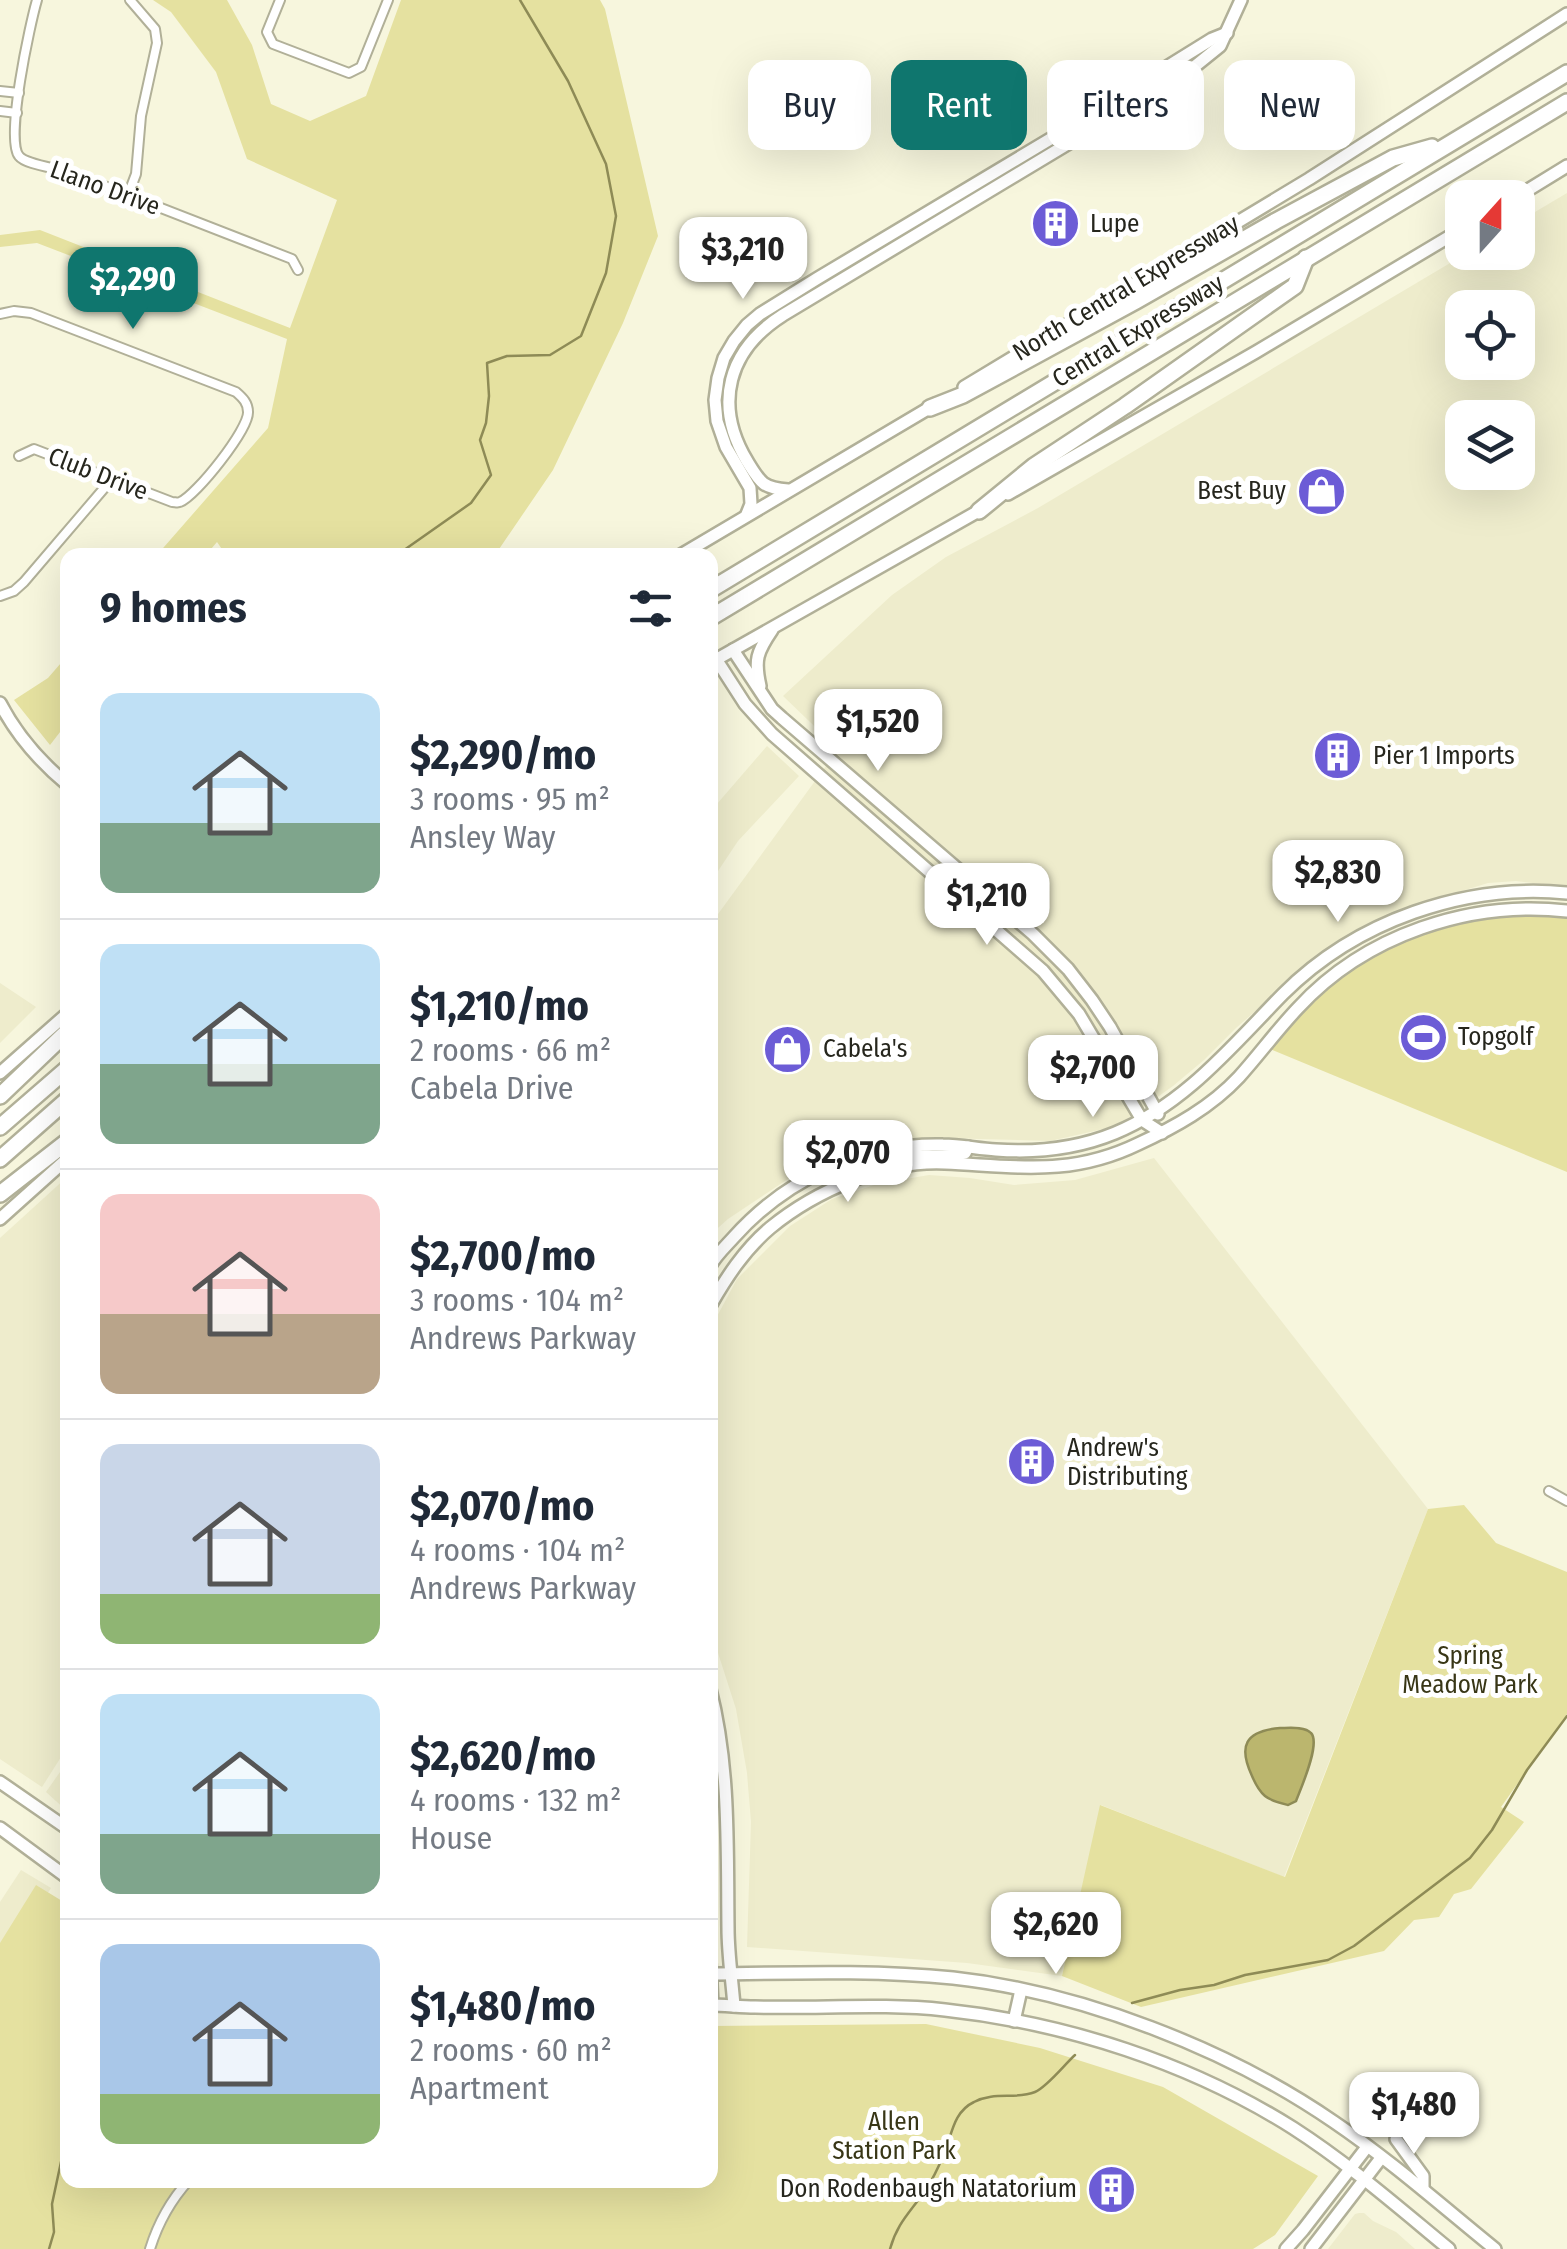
<!DOCTYPE html>
<html lang="en">
<head>
<meta charset="utf-8">
<style>
  body { margin:0; font-family:"Fira Sans Condensed",sans-serif; background:#f2f2f3; color:#1f2937; height:100vh; display:flex; flex-direction:column; font-size:38px; white-space:nowrap }
  * { box-sizing:border-box; margin:0 }
  p { font-size:32px; color:#747a83 }
  .icon { flex:none; width:55px; height:55px; fill:none; stroke:currentColor; stroke-width:2; stroke-linecap:round; stroke-linejoin:round }
  .map { position:relative; flex:1; overflow:hidden }
  .details { position:absolute; left:60px; top:548px; width:658px; height:1640px; display:flex; flex-direction:column; background:#fff; border-radius:20px; box-shadow:0 10px 40px #0002 }
  .details>* { flex:none }
  .guide { position:absolute; left:748px; top:60px; width:668px; height:90px; display:flex; gap:20px }
  .needle { width:65px; rotate:21deg }
  .fabs { position:absolute; left:1445px; top:180px; display:grid; gap:20px }
  .fabs a { display:grid; place-items:center; width:90px; height:90px; border-radius:20px; background:#fff; box-shadow:0 10px 40px #0002; font-size:50px }
  .price { position:absolute; translate:-50% -85px; padding:0 22px; border-radius:20px; background:#fff; color:#222; font-size:32px; line-height:65px; filter:drop-shadow(0 2px 5px #0008) }
  .price::after { content:''; position:absolute; left:50%; top:60px; width:30px; height:22px; margin-left:-15px; background:inherit; clip-path:polygon(0 0,100% 0,50% 100%) }
  .price.active { background:#0f766e; color:#fff }
  ul { padding:0; list-style:none }
  li { display:flex; align-items:center; gap:30px; height:250px; padding:0 40px }
  li+li { border-top:2px solid #e0e1e3 }
  li span { display:grid; place-items:center; flex:none; width:280px; height:200px; border-radius:20px; color:#555 }
  li>.icon { margin-inline-start:auto }
  span .icon { width:120px; height:120px; fill:#fffc; stroke-width:1 }
  li b { font-size:42px }
  h2 { display:flex; justify-content:space-between; align-items:center; height:120px; padding:0 40px; font-size:42px }
  .chip { padding:0 35px; border-radius:20px; background:#fff; box-shadow:0 10px 40px #0002; font-size:35px; line-height:90px }
  .chip.active { background:#0f766e; color:#fff }
  .map>svg:first-child { display:block }
  .built { fill:#eeeccc; fill-rule:evenodd }
  .green { fill:#e5e1a0 }
  .water { fill:#bbb66e; stroke:#8e8b56; stroke-width:2.5 }
  .lines { fill:none; stroke-linecap:round; stroke-linejoin:round }
  .stream { stroke:#8e8b56; stroke-width:2.5 }
  .street-casing { stroke:#b1b098; stroke-width:12 }
  .secondary-casing { stroke:#b1b098; stroke-width:16 }
  .highway-casing { stroke:#b1b098; stroke-width:20 }
  .street { stroke:#fff; stroke-width:8 }
  .secondary { stroke:#fff; stroke-width:11 }
  .highway { stroke:#fff; stroke-width:15 }
  .labels { text-anchor:middle; dominant-baseline:central; stroke-width:10; stroke-linejoin:round; paint-order:stroke }
  .street-label { font-size:25px; fill:#26261d; stroke:#fff }
  .poi-label { font-size:25px; fill:#26261d; stroke:#fff; text-anchor:start }
  .park-label { font-size:25px; fill:#383616; stroke:#fff }
</style>
</head>
<body>
<div class="map">
<svg width="1567" height="2249" viewBox="0 0 1567 2249">
  <rect width="100%" height="100%" fill="#f7f6dd"/>
  <!-- built -->
  <g class="built">
    <path d="M1567,193V887L1516,881L1488,883L1410,907L1380,920L1325,951L1236,1028L1204,1060L1173,1086L1117,1126L1050,1141L942,1138L882,1144L831,1157L794,1175L728,1219L710,1235V925L850,733L836,747L783,696L892,595L946,557L1038,508L1467,253L1518,252V222ZM1462,308H1518V362H1462ZM1462,418H1518V472H1462Z"/>
    <polygon points="767,746 799,776 738,841 710,883 710,812"/>
    <polygon points="0,983 36,1007 0,1043"/>
    <polygon points="1154,1158 1428,1509 1284,1877 1101,1805 1062,1976 967,1963 747,1947 751,1822 747,1773 736,1709 710,1628 710,1334 714,1322 737,1279 790,1226 832,1199 877,1184 929,1175 970,1178 1014,1185 1075,1180"/>
    <polygon points="67,1177 68,1746 42,1787 0,1759 0,1238"/>
    <polygon points="67,1762 67,1811 46,1792"/>
    <polygon points="21,1870 51,1888 0,1966 0,1902"/>
    <polygon points="1359,2213 1364,2213 1373,2221 1396,2232 1415,2249 1328,2249 1355,2214"/>
  </g>
  <!-- green -->
  <g class="green">
    <polygon points="153,0 227,0 252,45 271,104 310,121 366,96 401,0 600,0 605,9 658,236 623,323 553,470 495,555 226,555 217,542 206,555 157,555 268,428 287,339 37,243 0,247 0,235 40,230 290,328 337,200 247,159 216,72 171,12"/>
    <polygon points="67,656 67,723 50,745 14,700 48,678"/>
    <path d="M1546,915L1567,917V1172L1270,1049C1286,1029 1303,1009 1322,992C1368,952 1431,925 1491,918C1509,916 1528,916 1546,915Z"/>
    <polygon points="1464,1505 1496,1543 1567,1572 1567,1714 1501,1807 1524,1822 1471,1889 1454,1894 1439,1917 1414,1920 1384,1951 1141,2007 1062,1976 1100,1805 1285,1877 1428,1509"/>
    <polygon points="36,1885 67,1904 68,2180 710,2180 710,2026 926,2024 1040,2048 1163,2087 1318,2176 1275,2235 1253,2249 0,2249 0,1943"/>
  </g>
  <!-- water -->
  <path class="water" d="M1280,1728C1288,1728 1305,1726 1311,1733C1321,1743 1301,1788 1296,1801L1288,1805C1280,1803 1271,1801 1265,1796C1259,1791 1255,1783 1252,1776C1238,1746 1245,1731 1280,1728Z"/>
  <g class="lines">
    <!-- stream -->
    <g class="stream">
      <polyline points="397,555 471,503 491,475 480,440 486,423 489,396 487,363 507,356 550,355 581,336 606,273 616,216 606,164 568,81 520,0"/>
      <polyline points="1132,2003 1180,1990 1214,1985 1245,1975 1328,1960 1354,1946 1470,1858 1492,1830 1527,1770 1567,1716"/>
      <polyline points="49,2249 54,2232 52,2204 64,2148 68,2146"/>
      <path d="M890,2249C898,2221 911,2212 926,2189C933,2179 939,2166 944,2154C952,2135 953,2112 974,2102C995,2091 1015,2100 1035,2092C1047,2087 1065,2064 1075,2055"/>
    </g>
    <defs>
      <g id="street">
        <path d="M37,0C30,24 5,139 19,156C26,165 58,168 71,173L292,259L298,270"/>
        <polyline points="280,0 267,32 273,44 349,73 361,67 388,0"/>
        <polyline points="0,91 19,93"/>
        <polyline points="0,111 17,113"/>
        <polyline points="128,195 136,174 141,116 157,43 155,29 130,0"/>
        <path d="M0,314L14,311L31,313L236,392C243,398 248,403 248,412C249,429 196,496 180,502C178,503 175,502 172,502L34,449L19,456"/>
        <polyline points="0,596 14,591 24,582 112,479"/>
        <polyline points="1549,1491 1567,1501"/>
        <path d="M150,2249C158,2223 171,2200 189,2180"/>
      </g>
      <g id="secondary">
        <polyline points="1515,198 1567,166"/>
        <polyline points="964,387 1309,179 1567,14"/>
        <path d="M788,490C762,488 760,482 747,461C713,404 728,350 783,315L1189,71L1220,46L1241,0"/>
        <polyline points="1008,494 1256,352 1462,229"/>
        <polyline points="747,514 751,504 750,488 726,447 717,421 715,400 718,378 724,358 734,341 747,325 760,314 818,278 1057,135 1212,39 1227,33"/>
        <polyline points="681,555 936,404"/>
        <polyline points="733,650 772,709 782,718 1033,934 1068,969 1092,1000 1110,1027 1158,1114"/>
        <polyline points="716,659 745,704 772,734 1043,971 1079,1014 1142,1120 1162,1133"/>
        <polyline points="710,663 984,508"/>
        <path d="M760,686C754,660 757,652 772,630"/>
        <path d="M0,703C17,736 39,761 68,785"/>
        <polyline points="0,1073 68,1013"/>
        <path d="M871,1172C897,1146 934,1162 965,1153L968,1147"/>
        <polyline points="0,1219 68,1158"/>
        <path d="M710,1266C716,1255 726,1246 734,1237C787,1178 863,1143 943,1145C961,1145 978,1149 996,1150C1037,1153 1076,1149 1115,1133C1185,1104 1231,1047 1283,994C1356,921 1464,883 1567,893"/>
        <path d="M710,1306C726,1278 744,1250 770,1228C815,1191 885,1160 945,1163C1016,1166 1070,1177 1138,1144C1175,1127 1211,1107 1239,1077C1259,1055 1277,1030 1298,1008C1365,935 1470,900 1567,911"/>
        <path d="M710,1689C730,1767 727,1848 728,1928C728,1954 732,1980 734,2006"/>
        <polyline points="0,1782 68,1829"/>
        <polyline points="0,1828 68,1878"/>
        <polyline points="710,1828 710,1920"/>
        <polyline points="710,1962 712,2005"/>
        <path d="M710,1974C791,1973 873,1970 953,1978C1081,1992 1228,2049 1334,2122C1390,2160 1442,2206 1495,2249"/>
        <path d="M710,2005C725,2005 740,2007 755,2007C819,2009 881,2003 945,2010C1066,2023 1190,2063 1293,2128C1349,2164 1398,2207 1449,2249"/>
        <polyline points="1014,2021 1021,1990"/>
        <polyline points="1396,2139 1423,2176 1423,2189"/>
        <polyline points="1286,2249 1303,2230 1367,2147"/>
        <polyline points="1311,2249 1381,2158"/>
      </g>
      <g id="highway">
        <polyline points="930,408 963,395 1136,301 1276,221 1393,158 1432,147"/>
        <polyline points="979,511 1034,466 1125,406 1295,286 1306,258"/>
        <polyline points="710,590 1567,73"/>
        <polyline points="710,618 1567,102"/>
        <polyline points="0,1096 68,1031"/>
        <polyline points="0,1127 68,1068"/>
        <polyline points="0,1159 68,1099"/>
        <polyline points="0,1194 68,1141"/>
      </g>
    </defs>
    <!-- street casing -->
    <use href="#street" class="street-casing"/>
    <!-- secondary casing -->
    <use href="#secondary" class="secondary-casing"/>
    <!-- highway casing -->
    <use href="#highway" class="highway-casing"/>
    <!-- street -->
    <use href="#street" class="street"/>
    <!-- secondary -->
    <use href="#secondary" class="secondary"/>
    <!-- highway -->
    <use href="#highway" class="highway"/>
  </g>
  <!-- icons -->
  <defs>
    <symbol id="building-disc" viewBox="-11 -11 22 22"><circle r="9.5" fill="#6c5cd6" stroke="#fff"/><path d="M-4-6H4V6H1V3H-1V6H-4ZM-2.5-4.3h1.7v1.8h-1.7ZM.8-4.3h1.7v1.8H.8ZM-2.5-1h1.7V.8h-1.7ZM.8-1h1.7V.8H.8Z" fill="#fff"/></symbol>
    <symbol id="shop-disc" viewBox="-11 -11 22 22"><circle r="9.5" fill="#6c5cd6" stroke="#fff"/><path d="M-5-2.5h2.3a2.7 3.5 0 0 1 5.4 0H5L5.5 6h-11ZM-1.5-2.5h3a1.5 2.3 0 0 0-3 0Z" fill="#fff"/></symbol>
    <symbol id="stadium-disc" viewBox="-11 -11 22 22"><circle r="9.5" fill="#6c5cd6" stroke="#fff"/><path d="M0-5a6.5 5 0 1 0 0 10a6.5 5 0 1 0 0-10ZM-3.5-1.8h7v3.6h-7Z" fill="#fff"/></symbol>
  </defs>
  <g fill-rule="evenodd">
    <use href="#building-disc" x="1028" y="196" width="55" height="55"/>
    <use href="#shop-disc" x="1294" y="464" width="55" height="55"/>
    <use href="#building-disc" x="1310" y="728" width="55" height="55"/>
    <use href="#stadium-disc" x="1396" y="1010" width="55" height="55"/>
    <use href="#shop-disc" x="760" y="1022" width="55" height="55"/>
    <use href="#building-disc" x="1004" y="1434" width="55" height="55"/>
    <use href="#building-disc" x="1084" y="2162" width="55" height="55"/>
  </g>
  <g class="labels">
    <!-- street labels -->
    <g class="street-label">
      <text transform="translate(105 188) rotate(20)">Llano Drive</text>
      <text transform="translate(1126 288) rotate(-31)">North Central Expressway</text>
      <text transform="translate(1138 331) rotate(-31)">Central Expressway</text>
      <text transform="translate(98 474) rotate(21)">Club Drive</text>
    </g>
    <!-- poi labels -->
    <g class="poi-label">
      <text x="1090" y="224">Lupe</text>
      <text x="1286" y="491" text-anchor="end">Best Buy</text>
      <text x="1373" y="756">Pier 1 Imports</text>
      <text x="1458" y="1037">Topgolf</text>
      <text x="823" y="1049">Cabela's</text>
      <text x="1067" y="1448">Andrew's<tspan x="1067" dy="29">Distributing</tspan></text>
      <text x="1077" y="2189" text-anchor="end">Don Rodenbaugh Natatorium</text>
    </g>
    <!-- park labels -->
    <g class="park-label">
      <text x="1470" y="1656">Spring<tspan x="1470" dy="29">Meadow Park</tspan></text>
      <text x="894" y="2122">Allen<tspan x="894" dy="29">Station Park</tspan></text>
    </g>
  </g>
</svg>
<div class="fabs">
<a><svg class="needle" viewBox="-14 -14 28 28"><path d="M0-13l5 13h-10z" fill="#e53935"/><path d="M0 13l5-13h-10z" fill="#747a83"/></svg></a>
<a><svg class="icon" aria-label="locate" viewBox="0 0 24 24"><circle cx="12" cy="12" r="6"/><path d="M12 2v4M12 18v4M2 12h4M18 12h4"/></svg></a>
<a><svg class="icon" aria-label="layers" viewBox="0 0 24 24"><path d="M12 4l9 5-9 5-9-5zM3 14l9 5 9-5"/></svg></a>
</div>
<b class="price" style="left:743px;top:302px">$3,210</b>
<b class="price active" style="left:133px;top:332px">$2,290</b>
<b class="price" style="left:878px;top:774px">$1,520</b>
<b class="price" style="left:1338px;top:925px">$2,830</b>
<b class="price" style="left:987px;top:948px">$1,210</b>
<b class="price" style="left:1093px;top:1120px">$2,700</b>
<b class="price" style="left:848px;top:1205px">$2,070</b>
<b class="price" style="left:1056px;top:1977px">$2,620</b>
<b class="price" style="left:1414px;top:2157px">$1,480</b>
<div class="guide">
<a class="chip">Buy</a>
<a class="chip active">Rent</a>
<a class="chip">Filters</a>
<a class="chip">New</a>
</div>
<section class="details">
<h2>9 homes<svg class="icon" aria-label="filters" viewBox="0 0 24 24"><path d="M4 7h16M4 17h16"/><circle cx="9" cy="7" r="2"/><circle cx="15" cy="17" r="2"/></svg></h2>
<ul>
<li><span style="background:linear-gradient(#bfe0f5 65%,#7fa58c 0)"><svg class="icon" aria-label="home" viewBox="0 0 24 24"><path d="M3 11l9-7 9 7M6 9v11h12V9"/></svg></span><div><b>$2,290/mo</b><p>3 rooms · 95 m²</p><p>Ansley Way</p></div></li>
<li><span style="background:linear-gradient(#bfe0f5 60%,#7fa58c 0)"><svg class="icon" aria-label="home" viewBox="0 0 24 24"><path d="M3 11l9-7 9 7M6 9v11h12V9"/></svg></span><div><b>$1,210/mo</b><p>2 rooms · 66 m²</p><p>Cabela Drive</p></div></li>
<li><span style="background:linear-gradient(#f6c9c9 60%,#b9a48a 0)"><svg class="icon" aria-label="home" viewBox="0 0 24 24"><path d="M3 11l9-7 9 7M6 9v11h12V9"/></svg></span><div><b>$2,700/mo</b><p>3 rooms · 104 m²</p><p>Andrews Parkway</p></div></li>
<li><span style="background:linear-gradient(#c9d6e8 75%,#8fb573 0)"><svg class="icon" aria-label="home" viewBox="0 0 24 24"><path d="M3 11l9-7 9 7M6 9v11h12V9"/></svg></span><div><b>$2,070/mo</b><p>4 rooms · 104 m²</p><p>Andrews Parkway</p></div></li>
<li><span style="background:linear-gradient(#bfe0f5 70%,#7fa58c 0)"><svg class="icon" aria-label="home" viewBox="0 0 24 24"><path d="M3 11l9-7 9 7M6 9v11h12V9"/></svg></span><div><b>$2,620/mo</b><p>4 rooms · 132 m²</p><p>House</p></div></li>
<li><span style="background:linear-gradient(#a9c7e8 75%,#8fb573 0)"><svg class="icon" aria-label="home" viewBox="0 0 24 24"><path d="M3 11l9-7 9 7M6 9v11h12V9"/></svg></span><div><b>$1,480/mo</b><p>2 rooms · 60 m²</p><p>Apartment</p></div></li>
</ul>
</section>
</div>
</body>
</html>
